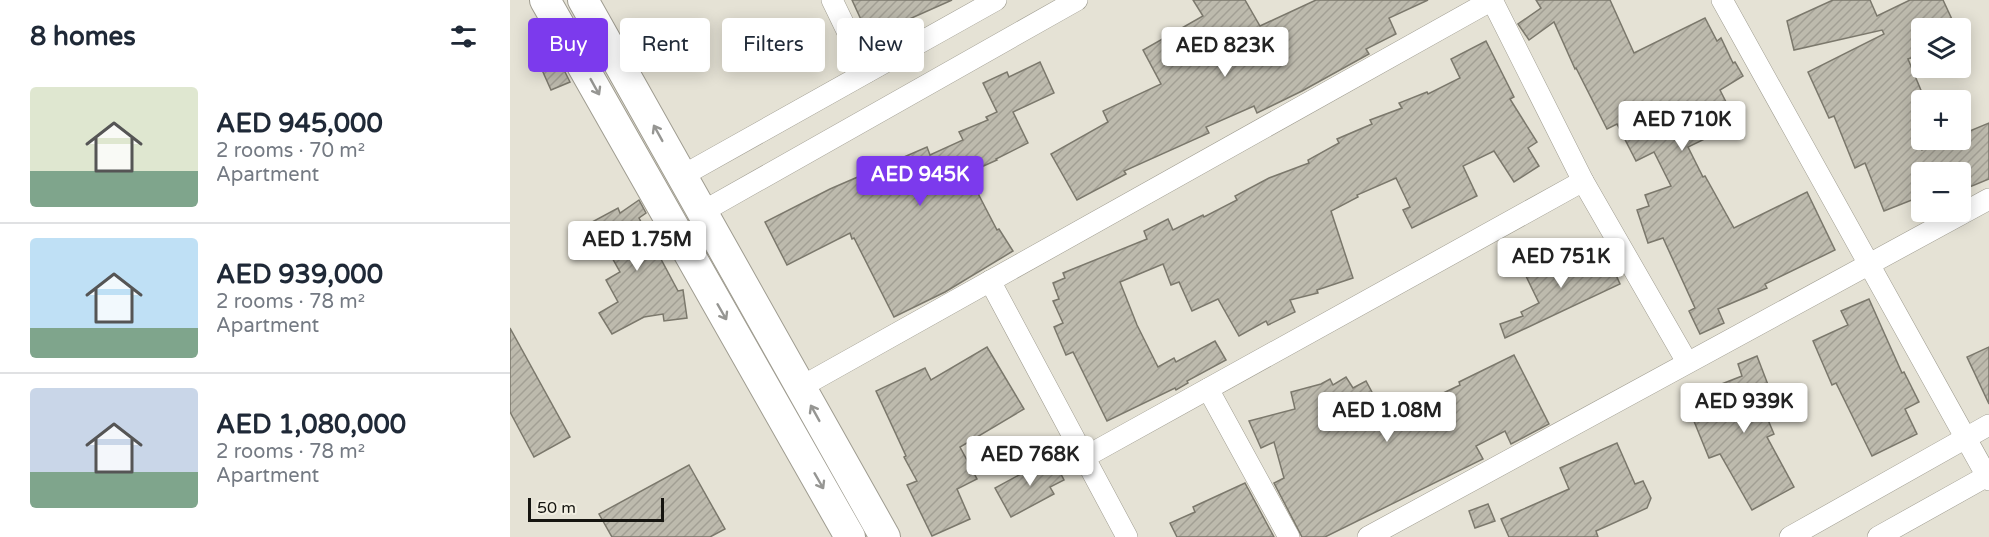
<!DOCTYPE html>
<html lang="en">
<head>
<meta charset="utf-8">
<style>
  body { margin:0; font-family:"Varela Round",sans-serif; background:#f6f6f7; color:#1f2937; height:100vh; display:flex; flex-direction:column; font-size:22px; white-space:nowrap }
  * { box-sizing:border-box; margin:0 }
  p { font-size:20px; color:#747a83 }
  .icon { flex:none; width:33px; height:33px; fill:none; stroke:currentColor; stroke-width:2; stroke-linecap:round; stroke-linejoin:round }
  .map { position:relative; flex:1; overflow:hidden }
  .details { display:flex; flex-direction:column; background:#fff; width:510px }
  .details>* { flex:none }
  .hud { position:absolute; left:18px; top:18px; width:570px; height:54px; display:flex; gap:12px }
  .tools { position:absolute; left:1401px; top:18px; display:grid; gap:12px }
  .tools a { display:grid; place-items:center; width:60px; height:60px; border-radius:6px; background:#fff; box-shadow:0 3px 15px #0003; font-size:30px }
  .scale { position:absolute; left:18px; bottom:15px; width:136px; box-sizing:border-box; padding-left:6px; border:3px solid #161510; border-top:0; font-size:16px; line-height:21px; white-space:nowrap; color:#161510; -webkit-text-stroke:4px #f2efe2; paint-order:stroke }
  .price { position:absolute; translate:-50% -51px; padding:0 14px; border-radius:6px; background:#fff; color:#222; font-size:20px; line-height:39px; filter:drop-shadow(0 2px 3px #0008) }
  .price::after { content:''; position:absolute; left:50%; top:36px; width:18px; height:14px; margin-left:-9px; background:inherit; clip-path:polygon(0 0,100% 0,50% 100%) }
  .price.selected { background:#7c3aed; color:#fff }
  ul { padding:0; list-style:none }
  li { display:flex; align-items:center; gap:18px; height:150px; padding:0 30px }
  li+li { border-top:2px solid #e0e1e3 }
  li span { display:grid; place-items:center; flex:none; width:168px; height:120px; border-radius:6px; color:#555 }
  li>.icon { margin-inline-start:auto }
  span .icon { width:72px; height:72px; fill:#fffc; stroke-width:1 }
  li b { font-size:26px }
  h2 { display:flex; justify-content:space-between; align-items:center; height:72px; padding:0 30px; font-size:26px }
  .pill { padding:0 21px; border-radius:6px; background:#fff; box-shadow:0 3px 15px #0003; font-size:21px; line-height:54px }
  .pill.selected { background:#7c3aed; color:#fff }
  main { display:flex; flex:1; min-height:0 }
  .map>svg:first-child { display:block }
  .building { fill:url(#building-hatch); stroke:#7b786c; stroke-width:1.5 }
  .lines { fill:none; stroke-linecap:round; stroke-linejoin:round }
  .street-casing { stroke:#9f9c90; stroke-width:22 }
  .secondary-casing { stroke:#9f9c90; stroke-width:32 }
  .street { stroke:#fff; stroke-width:21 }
  .secondary { stroke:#fff; stroke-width:30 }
  .oneway { stroke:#969693 }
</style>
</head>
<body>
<main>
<section class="details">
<h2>8 homes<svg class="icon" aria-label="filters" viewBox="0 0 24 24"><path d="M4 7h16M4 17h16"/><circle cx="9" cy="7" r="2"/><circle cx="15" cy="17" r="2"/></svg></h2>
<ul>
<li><span style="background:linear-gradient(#dfe7d0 70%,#7fa58c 0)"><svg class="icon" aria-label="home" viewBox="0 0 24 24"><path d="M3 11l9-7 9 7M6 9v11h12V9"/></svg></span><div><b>AED 945,000</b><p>2 rooms · 70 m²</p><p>Apartment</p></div></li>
<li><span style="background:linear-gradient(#bfe0f5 75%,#7fa58c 0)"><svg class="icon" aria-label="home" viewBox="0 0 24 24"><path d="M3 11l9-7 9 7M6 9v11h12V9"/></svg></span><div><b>AED 939,000</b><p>2 rooms · 78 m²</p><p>Apartment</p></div></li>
<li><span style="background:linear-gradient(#c9d6e8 70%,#7fa58c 0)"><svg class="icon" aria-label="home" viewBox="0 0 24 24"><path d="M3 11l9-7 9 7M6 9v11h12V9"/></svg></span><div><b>AED 1,080,000</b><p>2 rooms · 78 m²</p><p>Apartment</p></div></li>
</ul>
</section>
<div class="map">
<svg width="1479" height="537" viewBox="0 0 1479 537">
  <defs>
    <pattern id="building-hatch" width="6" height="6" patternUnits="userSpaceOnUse" patternTransform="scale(1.5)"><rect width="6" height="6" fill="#bdbaad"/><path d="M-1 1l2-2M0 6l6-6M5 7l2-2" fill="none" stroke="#a29f94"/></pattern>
  </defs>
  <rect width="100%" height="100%" fill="#e5e2d5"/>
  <!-- building -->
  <g class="building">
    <polygon points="342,0 442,0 359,37"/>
    <polygon points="683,0 735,0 750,26 806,0 918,0 879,18 886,34 856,49 859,54 792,91 747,113 744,106 696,127 699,133 614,171 616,174 567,200 541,154 598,122 593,111 651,84 633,50 693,16"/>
    <polygon points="1026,0 1100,0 1124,53 1195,18 1207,41 1211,38 1223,63 1225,62 1233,76 1210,90 1218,106 1198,116 1207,133 1178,147 1193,177 1195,176 1224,228 1297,192 1325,250 1255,284 1257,288 1208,309 1214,323 1190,334 1179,311 1185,308 1153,238 1138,243 1127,210 1139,206 1135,195 1161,186 1144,152 1126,161 1107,124 1097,129 1066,68 1065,69 1044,22 1019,40 1008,24 1031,8"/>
    <polygon points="1323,0 1360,0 1367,16 1400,0 1433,0 1446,28 1412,28 1412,54 1398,59 1415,100 1412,100 1412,150 1438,140 1450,140 1450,135 1479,123 1479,179 1450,191 1450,172 1412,172 1412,196 1374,211 1355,163 1345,168 1324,116 1319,118 1298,72 1374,34 1372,30 1284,50 1277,21"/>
    <polygon points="976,41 1004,97 1000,99 1027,142 1018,148 1029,166 1004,182 984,151 953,166 967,196 902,228 893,210 900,207 886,178 847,195 848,197 821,211 843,278 807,290 808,293 780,300 785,312 758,325 756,321 729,336 708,299 682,311 669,282 661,285 653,264 610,282 627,325 648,367 664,358 666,362 705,341 716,360 677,381 678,383 666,390 665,388 597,421 563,352 556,355 544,327 553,323 543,301 549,299 543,283 555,278 553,273 637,239 634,231 658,219 663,230 693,215 694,217 727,200 725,196 759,178 799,163 798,160 829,143 827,139 862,124 860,120 892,108 889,103 917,92 918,94 950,78 941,59"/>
    <polygon points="50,62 60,82 41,90 32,70"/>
    <polygon points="530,62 544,93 503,112 518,143 486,159 487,160 460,172 462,177 460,178 487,230 489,229 503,251 435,292 384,317 344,238 342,239 340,233 277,265 255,222 320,189 417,147 420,155 453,140 449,132 478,120 476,117 487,112 473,83 497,72 499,77"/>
    <polygon points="129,200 136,213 129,218 168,291 173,290 177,318 154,321 153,314 134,317 102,334 89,313 108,302 96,280 110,272 82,222 108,208 110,213"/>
    <polygon points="1060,250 1067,264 1081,257 1089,272 1102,266 1110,284 995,338 990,324 1013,316 1011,312 1029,303 1014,272"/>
    <polygon points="1359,299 1392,373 1394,372 1409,402 1395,409 1407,434 1362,456 1326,383 1322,385 1303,341 1338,325 1331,311"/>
    <polygon points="0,328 60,437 24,457 0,412"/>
    <polygon points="477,347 514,409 450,447 467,479 447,489 460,519 422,536 397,485 407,481 394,457 396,456 366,391 415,368 421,380"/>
    <polygon points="1479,347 1479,404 1457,357"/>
    <polygon points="1004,355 1039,424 1001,444 995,431 966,446 973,459 815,537 792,537 764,483 774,478 764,442 751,448 739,421 785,409 781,392 811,384 820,379 823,385 836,377 843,388 856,381 877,420 950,385 949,382"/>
    <polygon points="1247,356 1265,403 1253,408 1264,434 1257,437 1284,487 1242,510 1210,454 1199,458 1179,409 1208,397 1204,387 1232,376 1228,364"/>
    <polygon points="1107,443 1125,484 1133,481 1141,498 1137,508 1086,531 1088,537 999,537 991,519 1059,489 1050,468"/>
    <polygon points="542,457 554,480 540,487 544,494 501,517 485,488"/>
    <polygon points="179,465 215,529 200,537 102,537 89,514"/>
    <polygon points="735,483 764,537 667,537 660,523 685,512 683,507"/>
    <polygon points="978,504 985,521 965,528 959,511"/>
  </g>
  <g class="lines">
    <defs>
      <g id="street">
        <polyline points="322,0 357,72"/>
        <polyline points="1212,0 1479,480"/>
        <polyline points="172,176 486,0"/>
        <polyline points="192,212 567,0"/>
        <polyline points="480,281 617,537"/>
        <polyline points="291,387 982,0 1073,181 1177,362"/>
        <polyline points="698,389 779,537"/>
        <polyline points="575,457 1073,181"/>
        <polyline points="858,537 1479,199"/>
        <polyline points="1280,537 1479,425"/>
        <polyline points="1368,537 1479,475"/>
      </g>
      <g id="secondary">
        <polyline points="35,0 340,537"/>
        <polyline points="73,0 375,537"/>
      </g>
    </defs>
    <!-- street casing -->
    <use href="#street" class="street-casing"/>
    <!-- secondary casing -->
    <use href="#secondary" class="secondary-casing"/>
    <!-- street -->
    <use href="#street" class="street"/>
    <!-- secondary -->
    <use href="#secondary" class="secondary"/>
  </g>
  <!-- one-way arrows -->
  <defs><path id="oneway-shaft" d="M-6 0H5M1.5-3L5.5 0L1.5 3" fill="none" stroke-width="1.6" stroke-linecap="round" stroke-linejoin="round" transform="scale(1.5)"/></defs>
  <g class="oneway">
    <use href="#oneway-shaft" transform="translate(85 87) rotate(61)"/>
    <use href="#oneway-shaft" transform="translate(148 133) rotate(-119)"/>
    <use href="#oneway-shaft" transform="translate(212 312) rotate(60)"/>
    <use href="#oneway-shaft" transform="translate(305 413) rotate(-119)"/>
    <use href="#oneway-shaft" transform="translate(309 481) rotate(60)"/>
  </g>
</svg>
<div class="tools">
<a><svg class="icon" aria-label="layers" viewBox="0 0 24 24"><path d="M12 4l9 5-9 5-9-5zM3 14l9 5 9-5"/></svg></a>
<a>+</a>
<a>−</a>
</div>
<div class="scale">50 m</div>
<b class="price" style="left:715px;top:78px">AED 823K</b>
<b class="price" style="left:1172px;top:152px">AED 710K</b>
<b class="price selected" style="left:410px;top:207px">AED 945K</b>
<b class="price" style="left:127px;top:272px">AED 1.75M</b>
<b class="price" style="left:1051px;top:289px">AED 751K</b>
<b class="price" style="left:1234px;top:434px">AED 939K</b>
<b class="price" style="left:877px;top:443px">AED 1.08M</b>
<b class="price" style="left:520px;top:487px">AED 768K</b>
<div class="hud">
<a class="pill selected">Buy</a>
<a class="pill">Rent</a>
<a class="pill">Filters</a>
<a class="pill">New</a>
</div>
</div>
</main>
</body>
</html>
